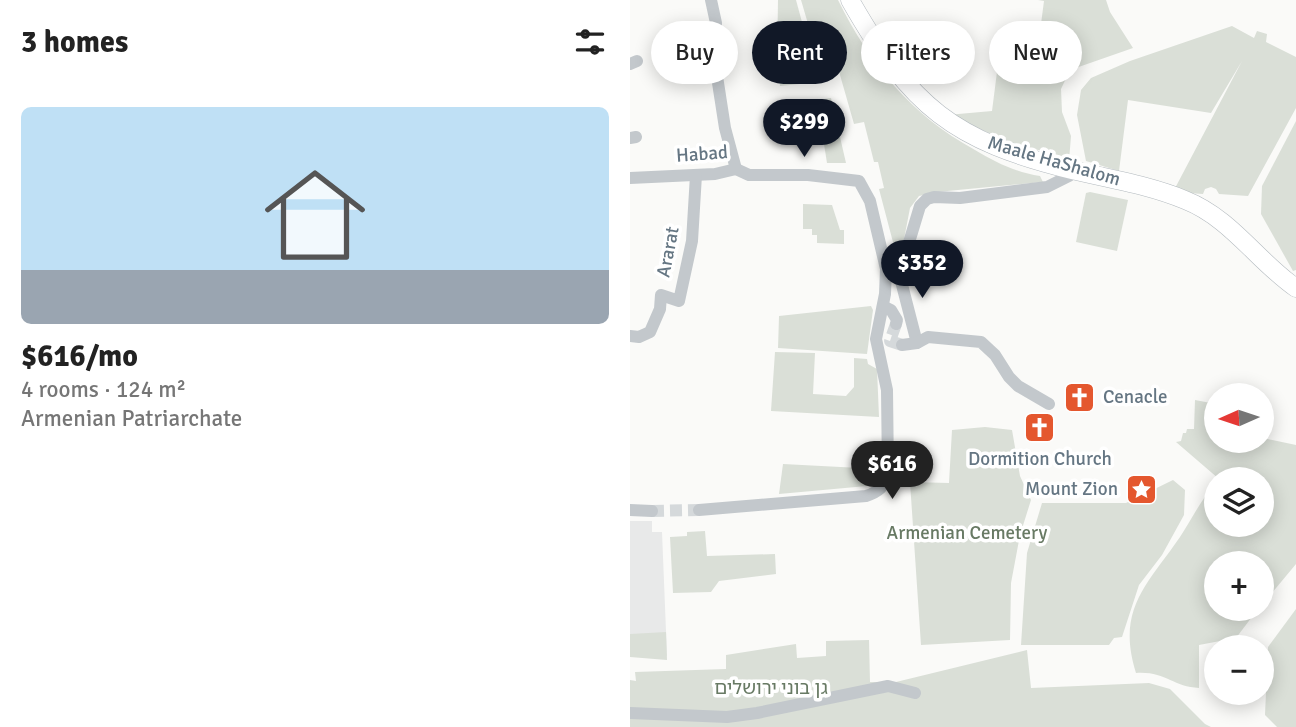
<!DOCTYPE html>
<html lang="en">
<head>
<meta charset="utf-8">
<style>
  body { margin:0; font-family:Signika,"Noto Sans Hebrew",sans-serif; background:#f6f6f6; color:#222; height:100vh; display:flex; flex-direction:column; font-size:26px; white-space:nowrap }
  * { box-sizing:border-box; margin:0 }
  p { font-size:23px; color:#767676 }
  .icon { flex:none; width:38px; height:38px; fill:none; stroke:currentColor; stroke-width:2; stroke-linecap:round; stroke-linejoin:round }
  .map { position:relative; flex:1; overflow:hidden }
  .drawer { display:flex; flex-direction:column; background:#fff; width:630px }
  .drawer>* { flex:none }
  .banner { position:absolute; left:21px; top:21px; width:539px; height:63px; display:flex; gap:14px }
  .needle { width:46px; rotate:267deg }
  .fabs { position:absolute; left:574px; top:383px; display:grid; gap:14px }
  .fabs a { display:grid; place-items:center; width:70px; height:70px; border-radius:50%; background:#fff; box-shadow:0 4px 18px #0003; font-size:35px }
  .price { position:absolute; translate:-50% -60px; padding:0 16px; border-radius:24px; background:#111827; color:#fff; font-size:23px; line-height:46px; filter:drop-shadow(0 2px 4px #0008) }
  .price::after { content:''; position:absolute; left:50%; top:42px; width:21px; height:16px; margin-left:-10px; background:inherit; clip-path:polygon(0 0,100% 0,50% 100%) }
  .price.on { background:#222; color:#fff }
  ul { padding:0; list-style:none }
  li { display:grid; align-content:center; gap:14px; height:371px; padding:0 21px }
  li span { display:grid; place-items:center; height:217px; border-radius:10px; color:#555 }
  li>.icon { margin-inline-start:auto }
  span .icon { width:126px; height:126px; fill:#fffc; stroke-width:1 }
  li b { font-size:30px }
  h2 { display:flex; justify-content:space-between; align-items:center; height:84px; padding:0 21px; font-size:30px }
  .pill { padding:0 24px; border-radius:32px; background:#fff; box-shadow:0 4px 18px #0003; font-size:24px; line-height:63px }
  .pill.on { background:#111827; color:#fff }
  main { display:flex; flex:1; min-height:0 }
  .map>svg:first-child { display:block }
  .built { fill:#e8e9e9 }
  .green { fill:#dadfd7 }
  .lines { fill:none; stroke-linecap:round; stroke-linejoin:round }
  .street-tunnel { stroke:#d5d9db; stroke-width:12; stroke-dasharray:12 6; stroke-linecap:butt }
  .secondary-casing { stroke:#b3babf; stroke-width:19 }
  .street { stroke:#c3c8cc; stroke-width:12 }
  .secondary { stroke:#fff; stroke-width:18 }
  .labels { text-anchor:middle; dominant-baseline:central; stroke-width:7; stroke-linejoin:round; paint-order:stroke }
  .street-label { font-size:19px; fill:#657683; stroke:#fff }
  .poi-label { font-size:19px; fill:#657683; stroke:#fff; text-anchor:start }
  .park-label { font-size:19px; fill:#687a64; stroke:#fff }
</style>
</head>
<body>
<main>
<section class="drawer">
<h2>3 homes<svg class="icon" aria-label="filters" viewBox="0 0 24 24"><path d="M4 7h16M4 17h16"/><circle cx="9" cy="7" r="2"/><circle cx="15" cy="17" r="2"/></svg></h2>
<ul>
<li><span style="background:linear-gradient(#bfe0f5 75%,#9aa5b1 0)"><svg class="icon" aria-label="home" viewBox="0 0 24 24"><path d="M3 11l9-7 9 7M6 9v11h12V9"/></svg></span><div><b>$616/mo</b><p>4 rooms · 124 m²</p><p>Armenian Patriarchate</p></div></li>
</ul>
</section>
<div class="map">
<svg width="666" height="727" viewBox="0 0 666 727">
  <rect width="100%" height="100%" fill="#fafaf8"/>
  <!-- built -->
  <polygon class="built" points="0,521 22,521 22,532 32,532 37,656 0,653"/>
  <!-- green -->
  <g class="green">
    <polygon points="148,0 166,0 182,59 147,61"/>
    <path d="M171,0H208C241,66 280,114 345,150C365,162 387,173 410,176L413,182L307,192L289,196L280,208L269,265L249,189L254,188L248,162H244L234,122L224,124L202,47L186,51Z"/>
    <polygon points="408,0 476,0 480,12 503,48 440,70 431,89 432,112 441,136 439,161 425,154 387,145 317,115 362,111 368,64 406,62 414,1"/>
    <polygon points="602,26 624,38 627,31 637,34 636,42 666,57 666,108 618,196 589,194 586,189 581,187 575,189 573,194 543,192 612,61 581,113 498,100 489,171 456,161 447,115 451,90 461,78 500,61"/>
    <polygon points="178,64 180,83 150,86 148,67"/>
    <polygon points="201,98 216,163 197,163 187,100"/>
    <polygon points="666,121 666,270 663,271 631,214 632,186"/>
    <polygon points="460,192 498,200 487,251 446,242 456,193"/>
    <polygon points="173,204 202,205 210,230 214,230 214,244 187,243 187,235 182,235 182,229 173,229"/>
    <polygon points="241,306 243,310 237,354 148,348 149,316"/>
    <polygon points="145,352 185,353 183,394 216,396 224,387 224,358 237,359 238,364 247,369 249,417 141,411"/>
    <path d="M565,400L586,404V441H632L633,438L666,445V564L632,605V564H586V609H628L606,638L569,645V688C543,687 535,671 506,673C486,609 517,585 550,537C562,519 571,499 586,483V525H632V480L589,479L546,442L551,441L553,433H556L557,429H564Z"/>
    <polygon points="355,427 382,430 390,476 401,500 390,535 381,583 380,640 291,645 280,482 319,483 322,430"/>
    <polygon points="153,464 249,469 250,478 248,485 149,494"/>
    <polygon points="543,480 555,490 554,515 532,555 509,585 492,637 484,638 479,645 391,645 397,553 412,503 496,503"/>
    <polygon points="75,531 77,556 145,554 146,574 89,581 81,592 43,593 40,537 57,536 57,532"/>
    <polygon points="666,609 666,727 647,727 635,715 638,647"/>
    <polygon points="36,632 37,660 0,657 0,634"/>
    <polygon points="239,640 240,682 266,682 397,650 401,688 519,683 540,689 575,724 581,727 0,727 0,680 6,681 5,672 96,669 96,655 166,644 167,658 196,656 196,641"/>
  </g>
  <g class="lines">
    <!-- street-tunnel -->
    <g class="street-tunnel">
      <polyline points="266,324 260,341 272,345"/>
      <polyline points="22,511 69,510"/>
    </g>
    <defs>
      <path id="secondary" d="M220,0C281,107 323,141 442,170C480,179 519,185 555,200C601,218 627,261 666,288"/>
    </defs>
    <!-- secondary casing -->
    <use href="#secondary" class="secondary-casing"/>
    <!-- street -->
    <g class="street">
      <polyline points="81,0 86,23 84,57 95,128 106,169"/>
      <polyline points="0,64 7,61"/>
      <polyline points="0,138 6,137"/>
      <path d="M0,178L85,174L106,169L119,175H178L229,181L240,201L256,269L255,294L246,339L257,390L258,474C255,487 248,492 236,496L69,510"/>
      <polyline points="276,254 270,271 271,281 287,343"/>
      <polyline points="287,255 276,254 277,249 290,206 297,199 304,197 330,198 417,187 439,176 443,170"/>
      <polyline points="253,306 261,310 267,320 266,324"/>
      <polyline points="0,336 9,337 20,332 30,309 31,295 49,301 62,241 66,175"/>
      <polyline points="272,345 287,343 298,337 351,342 365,355 379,377 388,386 419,404"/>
      <polyline points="0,510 22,511"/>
      <polyline points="0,713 97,717 127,713 258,686 285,693"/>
    </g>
    <!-- secondary -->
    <use href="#secondary" class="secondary"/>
  </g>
  <!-- icons -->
  <defs>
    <symbol id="church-square" viewBox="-11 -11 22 22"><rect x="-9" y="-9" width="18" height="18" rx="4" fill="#e4572e" stroke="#fff"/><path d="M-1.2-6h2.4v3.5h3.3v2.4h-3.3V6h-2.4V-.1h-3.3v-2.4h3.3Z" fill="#fff"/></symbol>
    <symbol id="sight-square" viewBox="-11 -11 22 22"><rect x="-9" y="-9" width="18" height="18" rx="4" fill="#e4572e" stroke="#fff"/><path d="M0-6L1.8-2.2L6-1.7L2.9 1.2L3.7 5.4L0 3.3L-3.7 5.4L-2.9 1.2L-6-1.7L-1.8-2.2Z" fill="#fff"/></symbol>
  </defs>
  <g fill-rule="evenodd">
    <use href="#church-square" x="432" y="380" width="35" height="35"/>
    <use href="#church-square" x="392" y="410" width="35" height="35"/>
    <use href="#sight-square" x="494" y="472" width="35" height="35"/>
  </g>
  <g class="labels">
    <!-- street labels -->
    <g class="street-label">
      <text transform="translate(72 154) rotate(-4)">Habad</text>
      <text transform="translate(424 161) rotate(16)">Maale HaShalom</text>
      <text transform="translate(38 252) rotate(-79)">Ararat</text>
    </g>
    <!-- poi labels -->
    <g class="poi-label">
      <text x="473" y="397">Cenacle</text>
      <text x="410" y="459" text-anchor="middle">Dormition Church</text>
      <text x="488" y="489" text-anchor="end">Mount Zion</text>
    </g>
    <!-- park labels -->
    <g class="park-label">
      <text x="337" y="533">Armenian Cemetery</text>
      <text x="141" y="688">גן בוני ירושלים</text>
    </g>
  </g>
</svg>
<div class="fabs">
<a><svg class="needle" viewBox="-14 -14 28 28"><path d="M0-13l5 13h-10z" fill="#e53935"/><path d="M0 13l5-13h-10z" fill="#767676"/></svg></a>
<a><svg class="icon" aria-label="layers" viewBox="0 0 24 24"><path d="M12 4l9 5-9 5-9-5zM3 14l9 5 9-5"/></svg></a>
<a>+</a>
<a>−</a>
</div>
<b class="price" style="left:174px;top:159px">$299</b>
<b class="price" style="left:292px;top:300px">$352</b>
<b class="price on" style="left:262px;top:501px">$616</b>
<div class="banner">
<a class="pill">Buy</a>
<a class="pill on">Rent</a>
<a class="pill">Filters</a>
<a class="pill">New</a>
</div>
</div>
</main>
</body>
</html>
